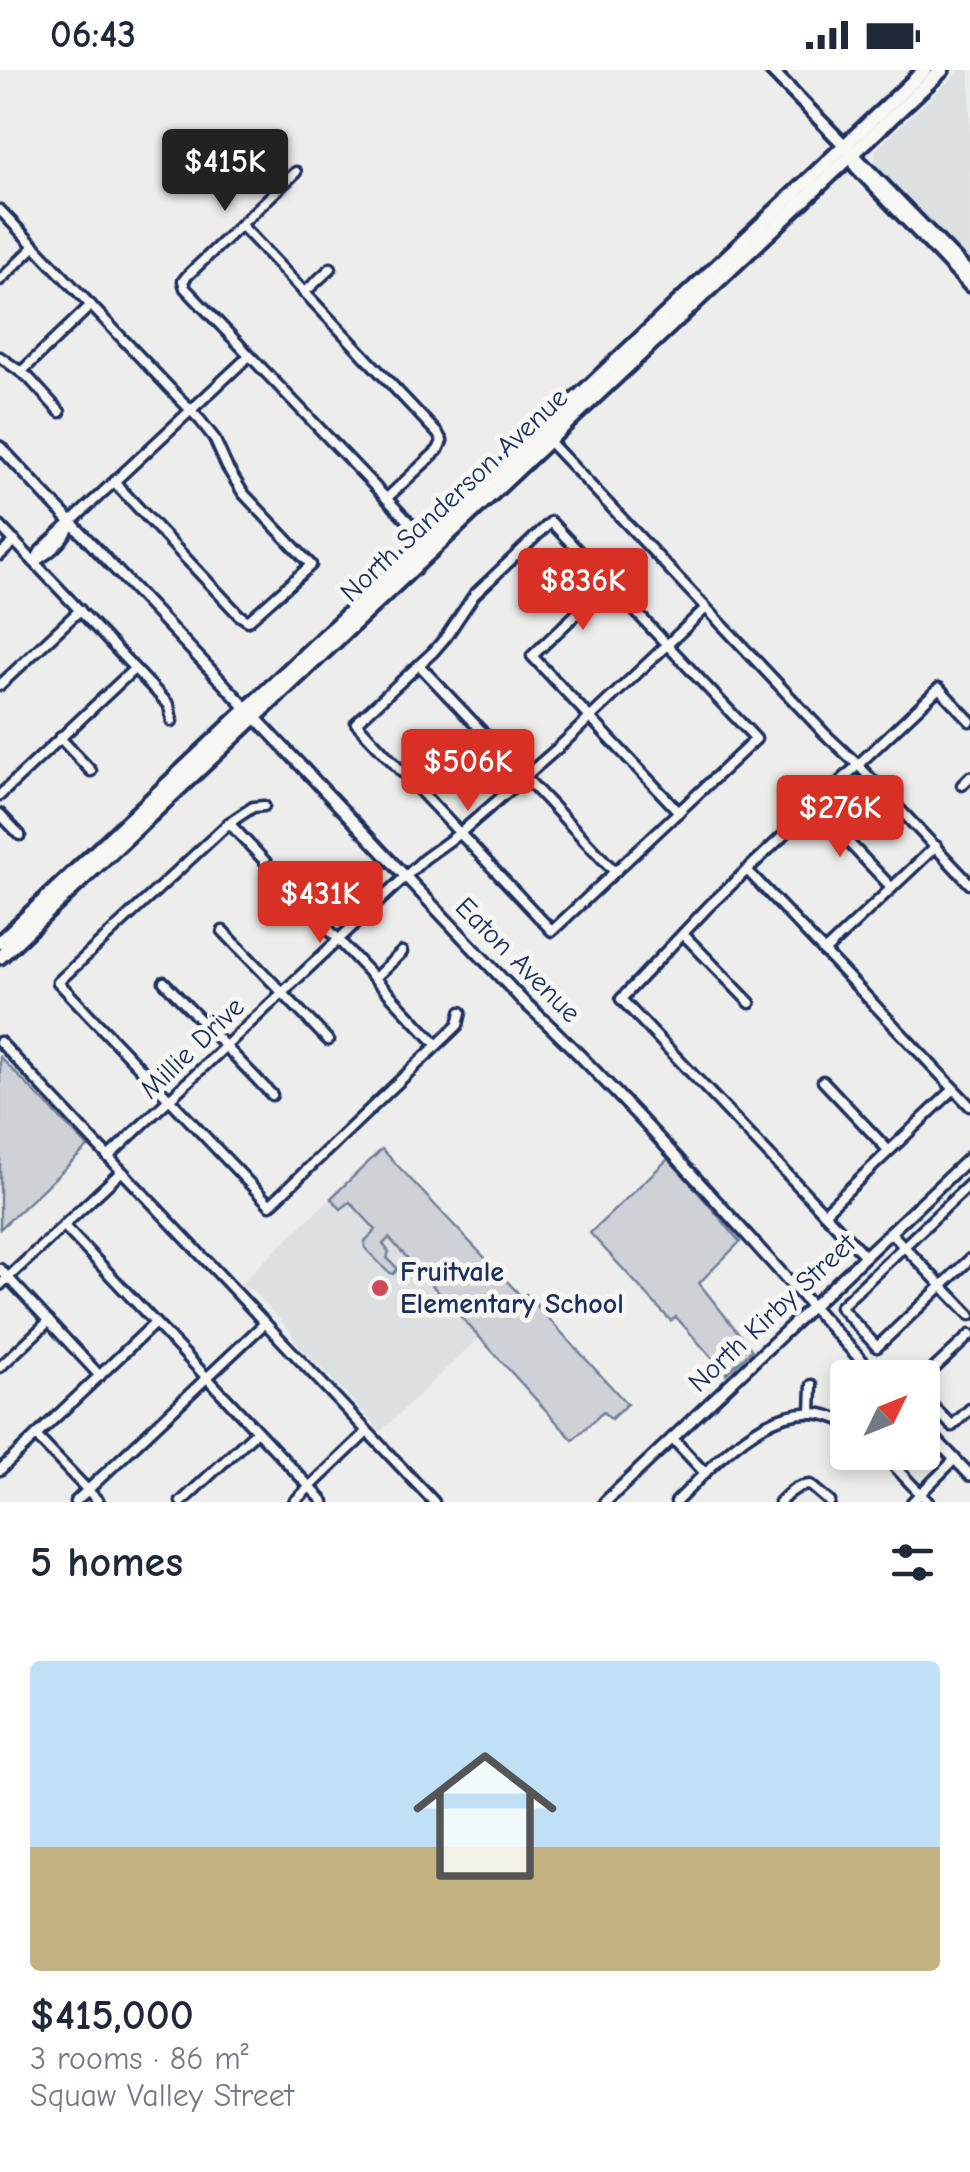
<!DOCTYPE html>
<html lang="en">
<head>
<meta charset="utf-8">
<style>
  body { margin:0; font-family:"Comic Neue",sans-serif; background:#f2f2f3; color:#1f2937; height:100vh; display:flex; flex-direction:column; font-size:38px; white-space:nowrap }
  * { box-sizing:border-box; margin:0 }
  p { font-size:32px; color:#747a83 }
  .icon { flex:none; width:55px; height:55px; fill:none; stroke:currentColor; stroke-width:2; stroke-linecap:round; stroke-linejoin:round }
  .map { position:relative; height:1432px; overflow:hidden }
  .panel { display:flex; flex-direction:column; background:#fff; flex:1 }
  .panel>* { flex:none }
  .needle { width:65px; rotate:47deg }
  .tools { position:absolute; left:830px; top:1290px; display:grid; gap:20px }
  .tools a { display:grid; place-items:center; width:110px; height:110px; border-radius:10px; background:#fff; box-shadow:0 5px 15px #0003; font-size:50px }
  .price { position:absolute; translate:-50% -85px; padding:0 22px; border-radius:10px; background:#d93025; color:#fff; font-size:32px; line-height:65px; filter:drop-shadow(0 2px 5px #0008) }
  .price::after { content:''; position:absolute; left:50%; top:60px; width:30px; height:22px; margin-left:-15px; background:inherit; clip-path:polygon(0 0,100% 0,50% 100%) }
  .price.on { background:#222; color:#fff }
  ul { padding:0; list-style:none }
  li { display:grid; align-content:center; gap:20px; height:530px; padding:0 30px }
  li+li { border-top:2px solid #e0e1e3 }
  li span { display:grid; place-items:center; height:310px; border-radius:10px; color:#555 }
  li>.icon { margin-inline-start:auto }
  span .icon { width:180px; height:180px; fill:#fffc; stroke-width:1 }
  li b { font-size:42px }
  h2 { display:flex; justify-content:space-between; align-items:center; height:120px; padding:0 30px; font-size:42px }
  .status { display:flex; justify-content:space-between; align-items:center; height:70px; padding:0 50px; background:#fff; direction:ltr }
  .status svg { height:28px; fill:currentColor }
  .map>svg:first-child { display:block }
  .built { fill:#dde0e1 }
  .green { fill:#ced2d7; stroke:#74809a; stroke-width:2.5 }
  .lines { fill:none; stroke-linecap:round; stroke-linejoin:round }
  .minor-casing { stroke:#1b2f5e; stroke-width:15 }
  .tertiary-casing { stroke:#1b2f5e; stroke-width:16 }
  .secondary-casing { stroke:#1b2f5e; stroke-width:18 }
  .trunk-casing { stroke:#1b2f5e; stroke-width:20 }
  .minor { stroke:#f6f6f2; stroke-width:8 }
  .tertiary { stroke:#f6f6f2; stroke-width:9 }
  .secondary { stroke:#f6f6f2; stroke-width:10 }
  .trunk { stroke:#f6f6f2; stroke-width:12 }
  .poi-dot { fill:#d1495b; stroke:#f6f6f2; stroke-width:4 }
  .labels { text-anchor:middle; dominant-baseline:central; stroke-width:10; stroke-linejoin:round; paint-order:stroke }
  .street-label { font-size:28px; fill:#1b2f5e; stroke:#f6f6f2 }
  .poi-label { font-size:28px; font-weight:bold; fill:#1b2f5e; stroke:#f6f6f2; text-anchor:start }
</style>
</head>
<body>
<div class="status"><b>06:43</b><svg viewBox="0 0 49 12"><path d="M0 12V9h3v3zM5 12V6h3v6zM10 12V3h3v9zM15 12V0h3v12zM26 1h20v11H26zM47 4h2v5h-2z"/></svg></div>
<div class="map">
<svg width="970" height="1432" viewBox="0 0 970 1432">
  <rect width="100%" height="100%" fill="#edeeec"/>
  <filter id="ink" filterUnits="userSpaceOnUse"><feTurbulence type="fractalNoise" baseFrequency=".01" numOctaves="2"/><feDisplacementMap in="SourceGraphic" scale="20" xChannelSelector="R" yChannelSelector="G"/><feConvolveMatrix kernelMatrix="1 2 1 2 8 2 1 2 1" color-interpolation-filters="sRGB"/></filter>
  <g filter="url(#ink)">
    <!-- built -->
    <g class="built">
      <polygon points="960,0 970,0 970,193 875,93 876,79"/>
      <polygon points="382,1079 522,1227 381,1361 294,1270 292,1263 253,1221 240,1214"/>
    </g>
    <!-- green -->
    <g class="green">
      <polygon points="0,987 88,1077 0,1159"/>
      <polygon points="382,1079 522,1227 526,1224 627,1334 611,1349 603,1342 573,1370 389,1168 383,1174 389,1182 387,1188 398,1199 393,1204 387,1201 365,1178 365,1171 376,1160 350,1132 341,1139 331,1128"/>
      <polygon points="669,1088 740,1172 699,1213 752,1280 726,1304 676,1247 671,1251 590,1163"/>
    </g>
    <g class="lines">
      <defs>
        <g id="minor">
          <polyline points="296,102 187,206 183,211 185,218 428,472"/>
          <polyline points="0,140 200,350 214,368 227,397 243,423 311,495 248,551 239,545 115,413"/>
          <polyline points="241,155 438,364 442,371 438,380 387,428"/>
          <polyline points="0,210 35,176"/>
          <polyline points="304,223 331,198"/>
          <polyline points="0,287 28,307 60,342"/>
          <polyline points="21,302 91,235"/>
          <polyline points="547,369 825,664 858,695 970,814"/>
          <polygon points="551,452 756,669 552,861 356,653 433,582 446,567 474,525"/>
          <path d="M72,453C64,471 51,483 34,492L41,480L249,286"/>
          <polyline points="0,456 169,635 172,651"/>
          <polyline points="0,485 15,471"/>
          <polyline points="609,513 532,586 679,742"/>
          <polyline points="419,595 615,802"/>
          <polyline points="0,615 80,540"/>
          <polyline points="60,668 91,701"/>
          <polyline points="962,715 970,707"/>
          <polyline points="0,725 134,599"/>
          <polyline points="264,736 253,737 229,753 58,912 270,1135 458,955 461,942"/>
          <polyline points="814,736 892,818"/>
          <polyline points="0,744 20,765"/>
          <polyline points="229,753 437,975"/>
          <polyline points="747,800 970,1036"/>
          <polyline points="301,828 326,804"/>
          <polyline points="223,861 328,970"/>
          <polyline points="683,864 750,933"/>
          <polyline points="824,882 936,776"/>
          <polyline points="375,908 402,882"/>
          <polyline points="164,912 272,1025"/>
          <polyline points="0,972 434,1432"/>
          <polyline points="823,1011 889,1081"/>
          <polyline points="108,1087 424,789 460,763 559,677 706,538"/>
          <polyline points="970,1114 840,1237 877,1277 970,1189"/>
          <polyline points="824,1143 954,1019"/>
          <polyline points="64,1156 324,1432"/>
          <polyline points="890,1162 970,1245"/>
          <polyline points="865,1186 621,929 709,836 939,618 970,651"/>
          <polyline points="0,1199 100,1306"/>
          <polyline points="0,1215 121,1102"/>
          <polyline points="0,1297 49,1251"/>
          <polyline points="922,1310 970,1265"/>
          <polyline points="922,1325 952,1356 970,1339"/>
          <polyline points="811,1343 812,1315"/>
          <polyline points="36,1366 99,1432"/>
          <polyline points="672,1368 705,1403"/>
          <polyline points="881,1382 928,1432"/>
          <polyline points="0,1400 155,1253"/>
          <polyline points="75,1432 265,1253"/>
          <polyline points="181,1432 257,1361"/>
          <polyline points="294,1432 367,1362"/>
          <path d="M676,1432C719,1390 780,1314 848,1354"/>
          <path d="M780,1432C790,1422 796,1416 810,1415L830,1432"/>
          <polyline points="912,1432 955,1389"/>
        </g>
        <g id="tertiary">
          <path d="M0,377L523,931C563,967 599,1005 636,1044C718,1131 796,1221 878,1308"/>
          <polyline points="922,1355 970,1405"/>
          <polyline points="605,1432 970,1087"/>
        </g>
        <g id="secondary">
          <polyline points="771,0 970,204"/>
          <polyline points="853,86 856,97 970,216"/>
        </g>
        <g id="trunk">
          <polyline points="0,872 925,0"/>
          <polyline points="0,887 942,0"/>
        </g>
      </defs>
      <!-- minor casing -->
      <use href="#minor" class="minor-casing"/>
      <!-- tertiary casing -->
      <use href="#tertiary" class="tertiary-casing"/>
      <!-- secondary casing -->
      <use href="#secondary" class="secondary-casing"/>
      <!-- trunk casing -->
      <use href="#trunk" class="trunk-casing"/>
      <!-- minor -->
      <use href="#minor" class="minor"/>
      <!-- tertiary -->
      <use href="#tertiary" class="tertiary"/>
      <!-- secondary -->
      <use href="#secondary" class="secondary"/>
      <!-- trunk -->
      <use href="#trunk" class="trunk"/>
    </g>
  </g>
  <!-- markers -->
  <circle class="poi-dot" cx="380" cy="1218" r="10"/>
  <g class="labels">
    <!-- street labels -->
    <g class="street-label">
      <text transform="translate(454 425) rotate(-43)">North Sanderson Avenue</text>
      <text transform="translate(518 890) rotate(45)">Eaton Avenue</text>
      <text transform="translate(192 978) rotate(-44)">Millie Drive</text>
      <text transform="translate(772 1243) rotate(-43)">North Kirby Street</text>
    </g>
    <!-- poi labels -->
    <g class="poi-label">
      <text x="400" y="1202">Fruitvale<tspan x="400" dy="32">Elementary School</tspan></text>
    </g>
  </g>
</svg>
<div class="tools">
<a><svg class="needle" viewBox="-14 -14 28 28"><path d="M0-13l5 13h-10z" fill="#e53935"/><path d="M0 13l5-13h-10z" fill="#747a83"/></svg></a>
</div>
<b class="price on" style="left:225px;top:144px">$415K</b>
<b class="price" style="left:583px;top:563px">$836K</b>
<b class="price" style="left:468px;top:744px">$506K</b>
<b class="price" style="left:840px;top:790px">$276K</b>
<b class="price" style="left:320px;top:876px">$431K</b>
</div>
<section class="panel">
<h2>5 homes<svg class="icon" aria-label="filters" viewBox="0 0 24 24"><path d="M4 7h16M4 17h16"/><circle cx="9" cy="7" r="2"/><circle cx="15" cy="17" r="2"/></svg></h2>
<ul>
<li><span style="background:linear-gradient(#bfe0f5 60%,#c2b280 0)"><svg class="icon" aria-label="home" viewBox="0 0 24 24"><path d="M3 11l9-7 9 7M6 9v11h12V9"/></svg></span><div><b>$415,000</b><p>3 rooms · 86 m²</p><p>Squaw Valley Street</p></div></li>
</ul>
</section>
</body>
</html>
